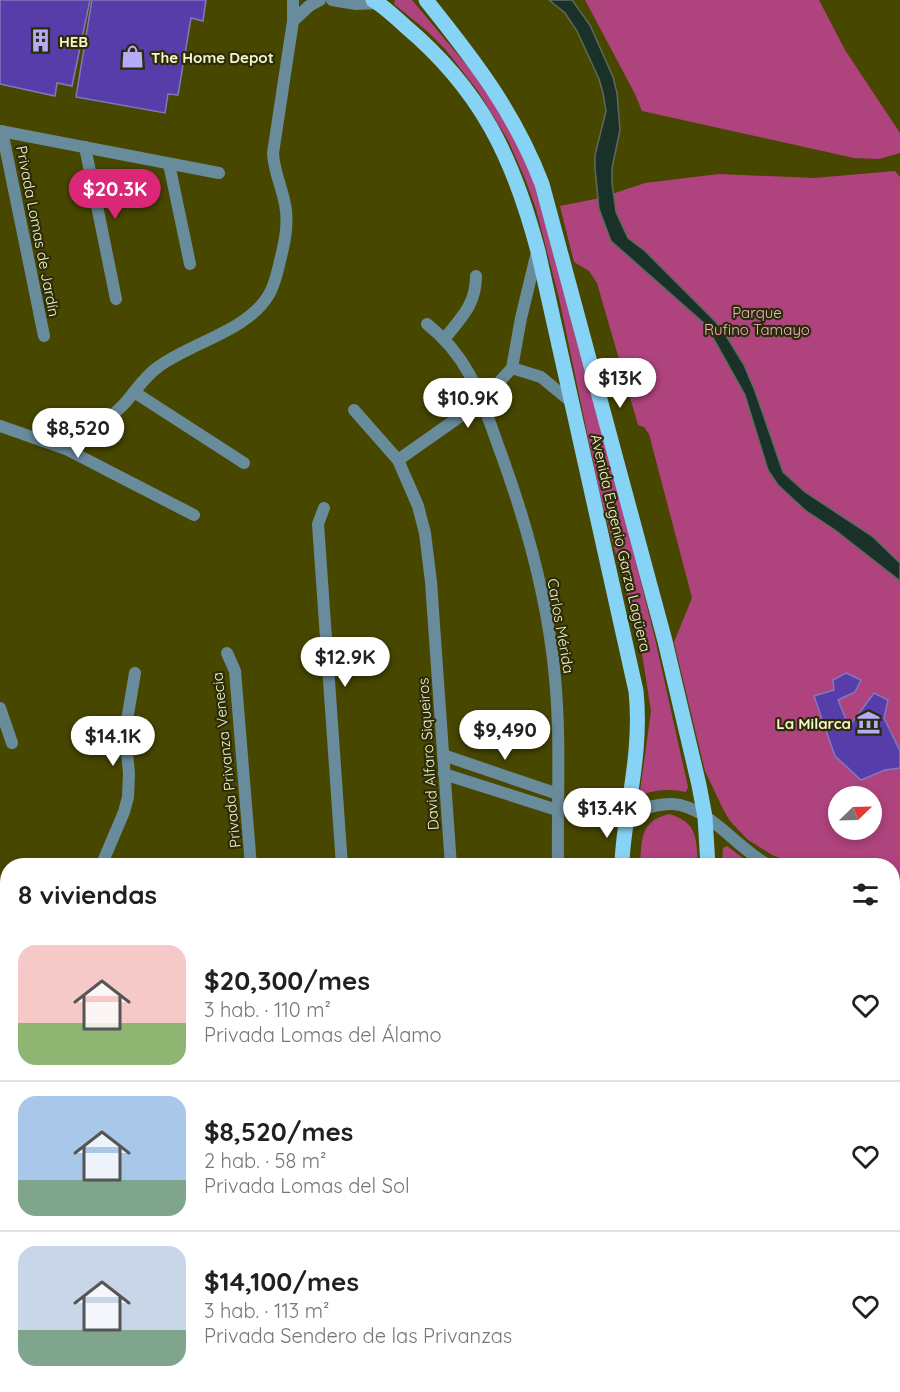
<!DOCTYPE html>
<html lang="es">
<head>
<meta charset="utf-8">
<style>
  body { margin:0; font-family:Quicksand,sans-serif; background:#f6f6f6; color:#202124; height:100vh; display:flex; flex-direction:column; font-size:22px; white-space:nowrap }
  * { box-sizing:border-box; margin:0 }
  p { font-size:20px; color:#757577 }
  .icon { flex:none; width:33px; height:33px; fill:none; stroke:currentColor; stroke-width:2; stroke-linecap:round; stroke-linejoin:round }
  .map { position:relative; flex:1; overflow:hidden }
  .details { position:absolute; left:0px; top:858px; width:900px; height:534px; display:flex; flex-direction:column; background:#fff; border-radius:24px 24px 0 0; box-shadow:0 3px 9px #0003 }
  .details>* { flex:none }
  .needle { width:39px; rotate:67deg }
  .buttons { position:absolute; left:828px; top:786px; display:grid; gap:12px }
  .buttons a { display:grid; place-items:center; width:54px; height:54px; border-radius:50%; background:#fff; box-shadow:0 3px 9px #0003; font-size:30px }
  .price { position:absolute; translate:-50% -51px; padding:0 14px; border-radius:21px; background:#fff; color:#222; font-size:20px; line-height:39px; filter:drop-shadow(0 2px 3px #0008) }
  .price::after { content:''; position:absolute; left:50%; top:36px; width:18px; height:14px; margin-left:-9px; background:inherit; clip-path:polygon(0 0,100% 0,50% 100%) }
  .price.selected { background:#db2777; color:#fff }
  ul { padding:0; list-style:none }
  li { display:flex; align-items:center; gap:18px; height:150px; padding:0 18px }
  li+li { border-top:2px solid #e0e0e0 }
  li span { display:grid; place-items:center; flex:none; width:168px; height:120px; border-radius:18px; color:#555 }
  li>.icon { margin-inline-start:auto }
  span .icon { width:72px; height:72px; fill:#fffc; stroke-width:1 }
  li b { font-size:26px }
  h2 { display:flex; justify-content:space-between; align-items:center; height:72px; padding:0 18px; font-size:26px }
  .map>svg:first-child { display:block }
  .built { fill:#535200 }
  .green { fill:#af437e; fill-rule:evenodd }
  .water { fill:#1a3129; stroke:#5c6c5a; stroke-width:1.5 }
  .building { fill:#573daa; stroke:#8178be; stroke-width:1.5 }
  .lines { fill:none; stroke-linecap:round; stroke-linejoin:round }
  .minor { stroke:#698c9d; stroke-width:12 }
  .major { stroke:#87d3f6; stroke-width:15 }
  .labels { text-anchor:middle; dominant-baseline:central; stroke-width:4.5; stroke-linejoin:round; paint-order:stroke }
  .poi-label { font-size:15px; font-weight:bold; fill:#f5f6ce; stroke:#2d2c09; text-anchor:start }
  .street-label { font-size:15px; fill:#f5f6ce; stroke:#2d2c09 }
  .park-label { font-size:15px; fill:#f0b3d0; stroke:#2d2c09 }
</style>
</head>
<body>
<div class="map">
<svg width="900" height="1392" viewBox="0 0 900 1392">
  <rect width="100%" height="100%" fill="#484700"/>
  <!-- built -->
  <polygon class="built" points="892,960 900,961 900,1084 896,1146 892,1145"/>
  <!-- green -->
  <g class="green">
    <path d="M395,0H412L485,87L501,112L533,179L632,546L656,643L688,787L686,792C672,789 658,789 644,794L640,791L651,711L641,647L600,495L559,298L536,209L526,181L508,140L478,91L445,49L427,31L394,4Z"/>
    <polygon points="585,0 819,0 845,50 900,133 900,153 879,159 854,158 642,111 635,94"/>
    <path d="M895,171L900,177V886L893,885L892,866L799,865L772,855L747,839L730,821L723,809L705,771L674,642L692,598L649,434L644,427L638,425L597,283L589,271L574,262L560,206L600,198L645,183L719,174L814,178ZM838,796H872V830H838Z"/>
    <path d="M669,814C698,822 696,839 698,865H640C642,839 640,821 669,814Z"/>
    <polygon points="727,846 752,865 722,865 723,848"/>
    <polygon points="893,905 900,907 900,925 893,923"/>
    <polygon points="900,1084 900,1392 706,1392 706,1384 892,1384 892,1145 896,1145"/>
  </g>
  <!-- water -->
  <polygon class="water" points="549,0 572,0 590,25 613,77 617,93 620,130 612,168 612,183 616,212 628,238 645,251 715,321 725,334 744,365 755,391 783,472 805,492 872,536 900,563 900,581 835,530 805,510 778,485 768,470 745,395 706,325 611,241 599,209 595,168 595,155 606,111 603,93 599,79 577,31 565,13"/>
  <!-- building -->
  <g class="building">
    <polygon points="0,0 90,0 72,86 57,83 55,96 0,84"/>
    <polygon points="92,0 206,0 203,21 191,18 178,95 168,94 165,113 76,97"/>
    <polygon points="846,673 861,680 855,692 838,700 849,727 874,693 888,700 884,718 900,751 900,768 885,770 861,780 835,756 814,696 834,690 833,680"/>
  </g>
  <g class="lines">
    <!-- minor -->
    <g class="minor">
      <polyline points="332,0 356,4 379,3"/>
      <polyline points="293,21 309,6 320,0"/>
      <polyline points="0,131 219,173"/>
      <polyline points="2,131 44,336"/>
      <polyline points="85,147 116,299"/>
      <polyline points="169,164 190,264"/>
      <path d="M427,324C470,358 481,398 499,448C526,521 548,600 555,678C561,740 557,803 558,866"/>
      <path d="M445,338C462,317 476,304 476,276"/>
      <polyline points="512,368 541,377 570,401"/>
      <polyline points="134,392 244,463"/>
      <polyline points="354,410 398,460 418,506 425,533 431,582 451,866"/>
      <path d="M0,426L66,449C85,435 107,422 124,404C135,392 144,377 158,367C190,343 247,331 268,296C275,285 277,273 280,261C284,245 288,228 286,211C284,191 274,174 273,153L293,21V0"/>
      <polyline points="66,449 194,515"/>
      <polyline points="398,460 482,401 512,368 521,318 537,252"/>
      <polyline points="324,508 318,524 342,866"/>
      <polyline points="227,653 235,671 251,866"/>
      <polyline points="0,708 12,743"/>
      <polyline points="443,755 558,794"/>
      <polyline points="444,774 557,810"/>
      <path d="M628,814C642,810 657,803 673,804C710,807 738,850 770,866"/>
      <polyline points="101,866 124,812 128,797 129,773 125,732 135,673"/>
      <polyline points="892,897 900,899"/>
      <polyline points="892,932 900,934"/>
      <polyline points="488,1384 489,1392"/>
      <polyline points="583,1384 583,1392"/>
      <polyline points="41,1392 50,1384"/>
      <polyline points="354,1392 360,1384"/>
    </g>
    <!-- major -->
    <g class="major">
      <path d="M373,0C385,7 395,17 405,26C481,90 513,157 538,251L636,691C640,729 635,766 629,804C626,825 622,845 622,866"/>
      <path d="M426,0C474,60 514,111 542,184L665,641L699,785L705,817L708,866"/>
      <polyline points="652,1384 652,1392"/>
      <polyline points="687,1392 687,1384"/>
    </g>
  </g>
  <!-- icons -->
  <defs>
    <symbol id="building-bare" viewBox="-9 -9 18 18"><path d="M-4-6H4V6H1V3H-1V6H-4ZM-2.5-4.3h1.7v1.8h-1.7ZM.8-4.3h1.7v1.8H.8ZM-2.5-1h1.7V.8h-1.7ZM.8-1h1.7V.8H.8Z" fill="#b5acf8" stroke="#2d2c09" stroke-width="2.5" paint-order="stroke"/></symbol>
    <symbol id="shop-bare" viewBox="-9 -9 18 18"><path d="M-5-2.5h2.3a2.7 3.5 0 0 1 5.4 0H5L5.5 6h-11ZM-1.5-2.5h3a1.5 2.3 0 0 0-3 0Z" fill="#b5acf8" stroke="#2d2c09" stroke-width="2.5" paint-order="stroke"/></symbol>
    <symbol id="museum-bare" viewBox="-9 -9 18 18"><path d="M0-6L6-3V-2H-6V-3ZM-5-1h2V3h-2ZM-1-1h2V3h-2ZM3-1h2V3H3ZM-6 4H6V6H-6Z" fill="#b5acf8" stroke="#2d2c09" stroke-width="2.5" paint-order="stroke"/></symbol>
  </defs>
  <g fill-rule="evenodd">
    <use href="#building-bare" x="24" y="24" width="33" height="33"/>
    <use href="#shop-bare" x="116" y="40" width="33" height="33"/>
    <use href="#museum-bare" x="852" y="706" width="33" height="33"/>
  </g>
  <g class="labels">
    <!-- poi labels -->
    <g class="poi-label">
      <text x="59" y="41">HEB</text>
      <text x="151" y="57">The Home Depot</text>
      <text x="851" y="723" text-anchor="end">La Milarca</text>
    </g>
    <!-- street labels -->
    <g class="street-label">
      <text transform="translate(38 231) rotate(79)">Privada Lomas de Jardín</text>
      <text transform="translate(621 543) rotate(77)">Avenida Eugenio Garza Lagüera</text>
      <text transform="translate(561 626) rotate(80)">Carlos Mérida</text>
      <text transform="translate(428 754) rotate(-94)">David Alfaro Siqueiros</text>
      <text transform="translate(226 760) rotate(-96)">Privada Privanza Venecia</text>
    </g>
    <!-- park labels -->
    <g class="park-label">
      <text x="757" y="312">Parque<tspan x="757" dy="17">Rufino Tamayo</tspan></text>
    </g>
  </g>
</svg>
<div class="buttons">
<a><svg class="needle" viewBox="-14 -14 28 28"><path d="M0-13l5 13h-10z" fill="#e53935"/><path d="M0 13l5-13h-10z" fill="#757577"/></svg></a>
</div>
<b class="price selected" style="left:115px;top:220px">$20.3K</b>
<b class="price" style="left:620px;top:409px">$13K</b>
<b class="price" style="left:468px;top:429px">$10.9K</b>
<b class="price" style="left:78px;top:459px">$8,520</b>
<b class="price" style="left:345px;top:688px">$12.9K</b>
<b class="price" style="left:505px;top:761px">$9,490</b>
<b class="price" style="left:113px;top:767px">$14.1K</b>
<b class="price" style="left:607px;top:839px">$13.4K</b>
<section class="details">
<h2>8 viviendas<svg class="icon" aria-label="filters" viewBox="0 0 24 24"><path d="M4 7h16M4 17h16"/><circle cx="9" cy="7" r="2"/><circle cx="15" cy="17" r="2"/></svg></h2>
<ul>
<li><span style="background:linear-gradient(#f6c9c9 65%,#8fb573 0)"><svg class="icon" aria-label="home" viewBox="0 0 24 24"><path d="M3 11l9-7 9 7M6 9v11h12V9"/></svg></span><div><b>$20,300/mes</b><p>3 hab. · 110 m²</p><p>Privada Lomas del Álamo</p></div><svg class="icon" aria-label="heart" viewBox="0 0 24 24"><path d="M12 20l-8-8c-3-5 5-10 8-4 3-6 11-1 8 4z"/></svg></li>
<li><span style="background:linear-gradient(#a9c7e8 70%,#7fa58c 0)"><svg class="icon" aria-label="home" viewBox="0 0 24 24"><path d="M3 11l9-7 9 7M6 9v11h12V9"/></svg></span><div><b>$8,520/mes</b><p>2 hab. · 58 m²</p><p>Privada Lomas del Sol</p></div><svg class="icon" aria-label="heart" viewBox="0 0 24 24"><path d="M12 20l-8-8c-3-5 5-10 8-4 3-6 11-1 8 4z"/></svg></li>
<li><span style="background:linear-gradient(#c9d6e8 70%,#7fa58c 0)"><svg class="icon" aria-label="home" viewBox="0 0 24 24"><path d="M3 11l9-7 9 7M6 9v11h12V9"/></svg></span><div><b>$14,100/mes</b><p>3 hab. · 113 m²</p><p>Privada Sendero de las Privanzas</p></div><svg class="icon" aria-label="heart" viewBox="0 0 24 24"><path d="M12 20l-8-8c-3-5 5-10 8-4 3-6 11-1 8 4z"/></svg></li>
</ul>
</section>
</div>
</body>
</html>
